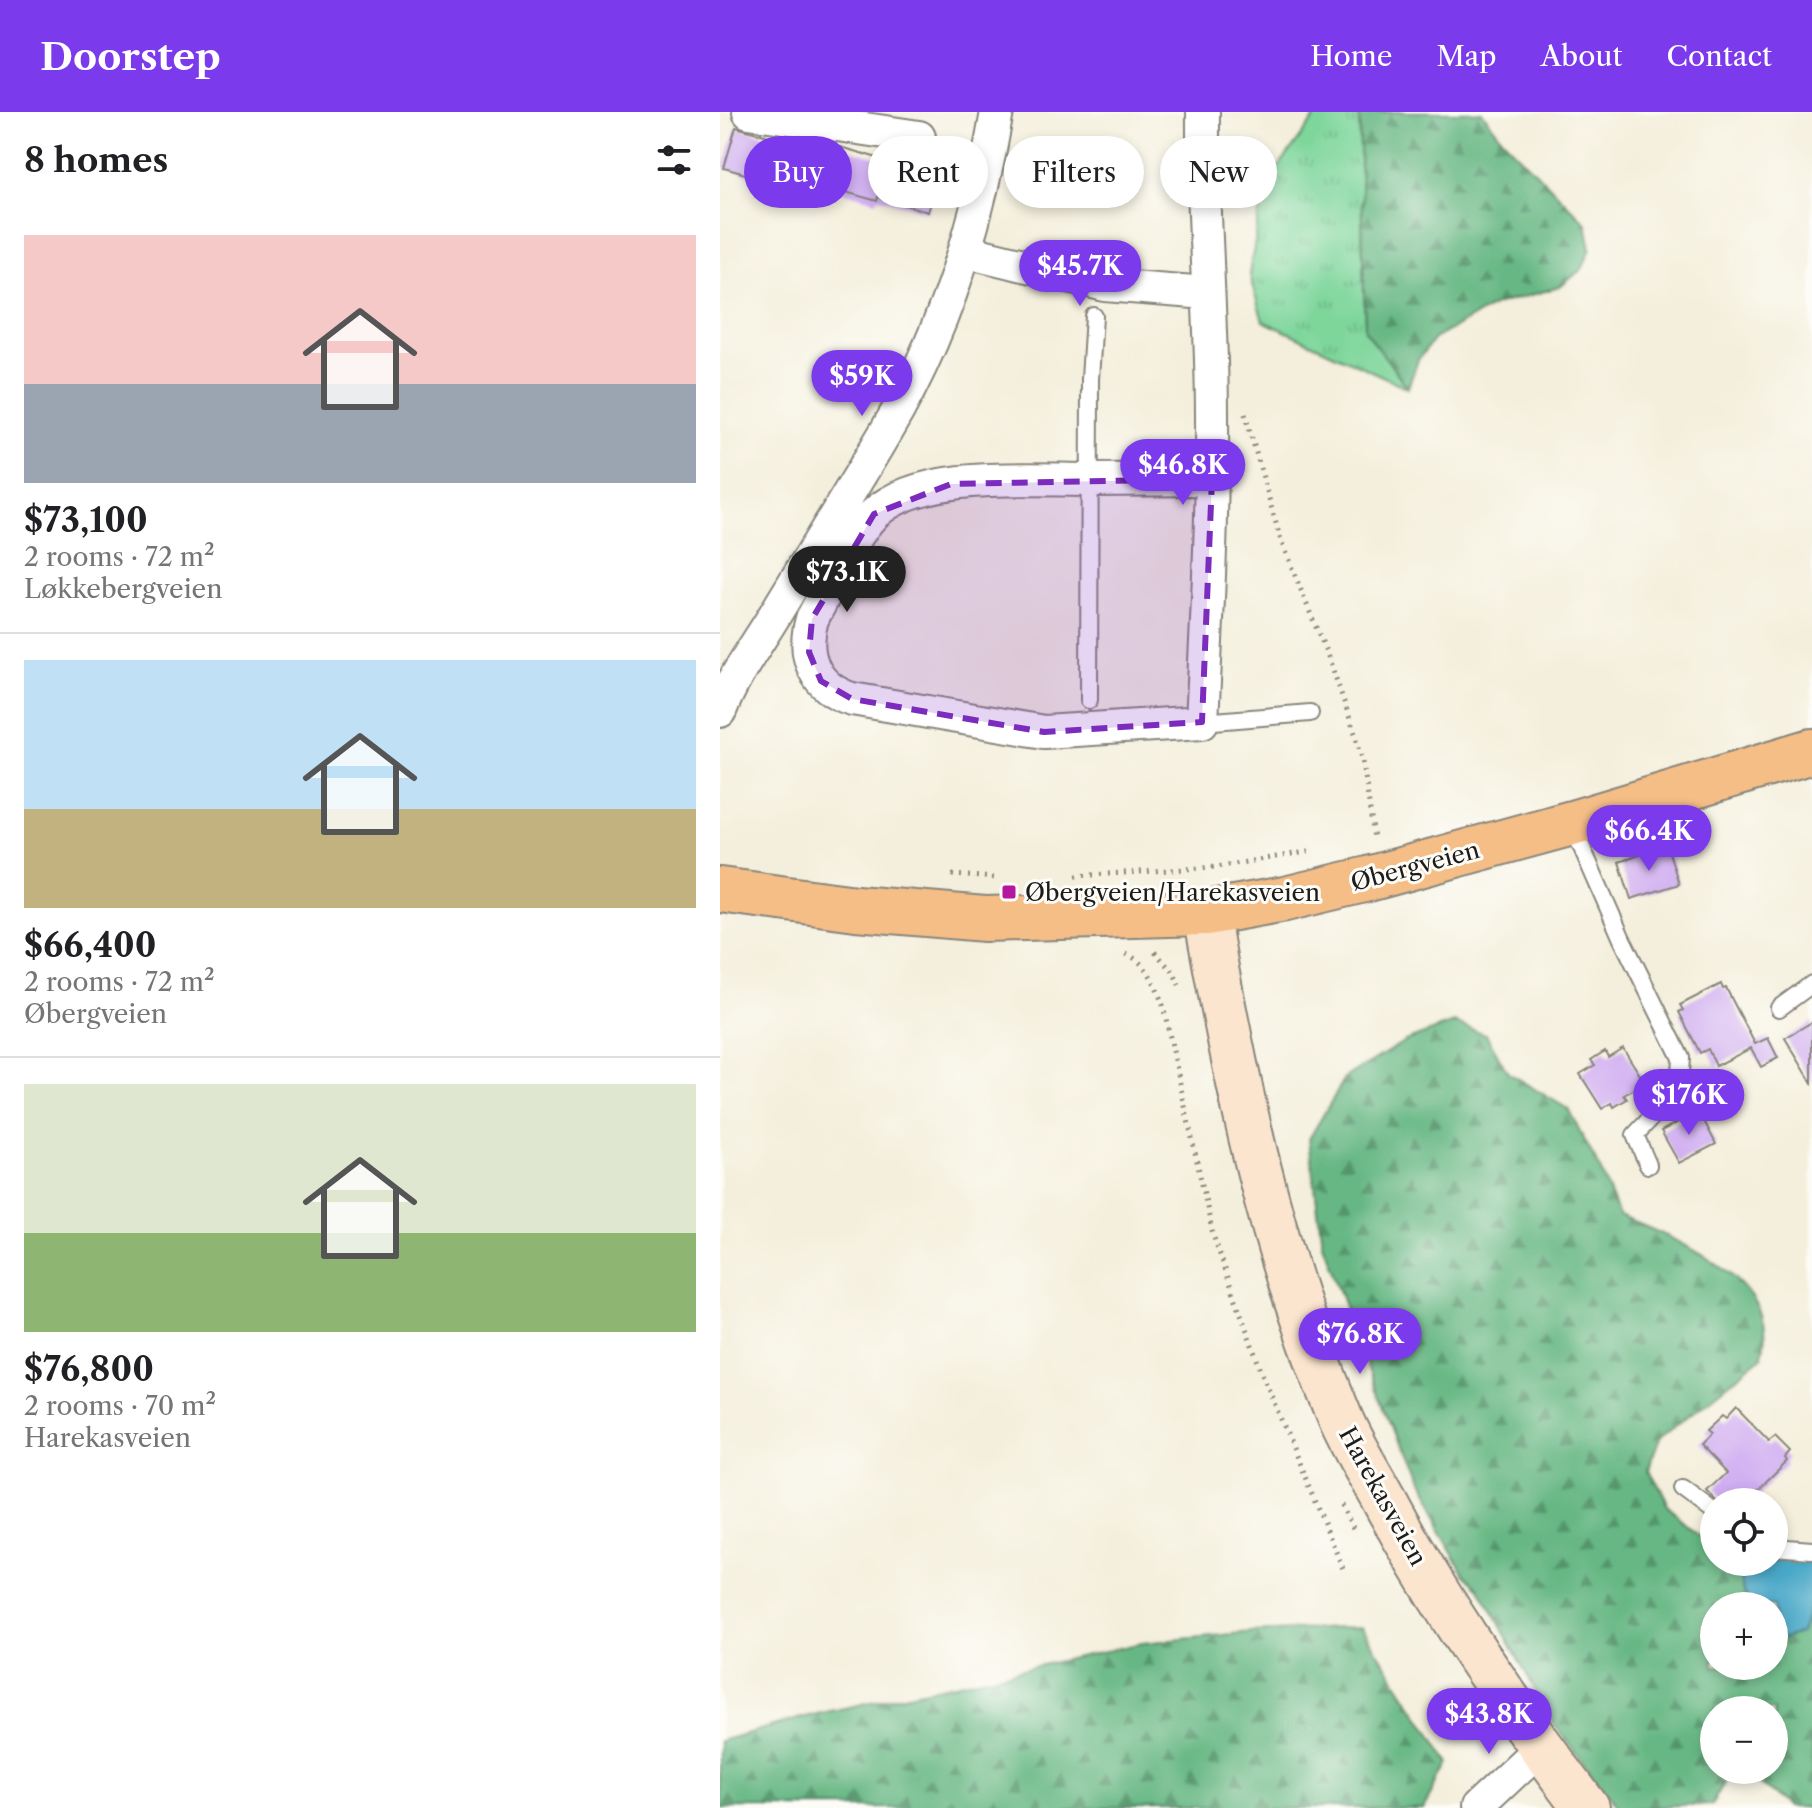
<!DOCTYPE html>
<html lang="en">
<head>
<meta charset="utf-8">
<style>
  body { margin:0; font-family:"Libre Caslon Text",serif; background:#f2f2f2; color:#202124; height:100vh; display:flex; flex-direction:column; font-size:30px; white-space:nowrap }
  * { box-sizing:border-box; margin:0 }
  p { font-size:26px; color:#757577 }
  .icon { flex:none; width:44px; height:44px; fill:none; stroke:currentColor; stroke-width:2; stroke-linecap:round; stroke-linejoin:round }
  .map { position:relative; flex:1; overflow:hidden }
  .panel { display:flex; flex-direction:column; background:#fff; width:720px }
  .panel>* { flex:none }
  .banner { position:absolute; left:24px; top:24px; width:760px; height:72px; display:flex; gap:16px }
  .buttons { position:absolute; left:980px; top:1376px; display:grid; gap:16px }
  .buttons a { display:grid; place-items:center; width:88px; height:88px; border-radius:50%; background:#fff; box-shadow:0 4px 12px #0003; font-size:40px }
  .price { position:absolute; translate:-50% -68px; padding:0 18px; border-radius:28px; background:#7c3aed; color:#fff; font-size:26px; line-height:52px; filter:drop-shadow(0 2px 4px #0008) }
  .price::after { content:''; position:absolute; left:50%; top:48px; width:24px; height:18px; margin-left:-12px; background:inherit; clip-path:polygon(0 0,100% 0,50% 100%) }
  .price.on { background:#222; color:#fff }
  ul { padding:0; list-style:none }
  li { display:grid; align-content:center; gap:16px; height:424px; padding:0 24px }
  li+li { border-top:2px solid #e0e0e0 }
  li span { display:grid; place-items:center; height:248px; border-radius:0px; color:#555 }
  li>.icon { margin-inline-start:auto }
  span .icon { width:144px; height:144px; fill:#fffc; stroke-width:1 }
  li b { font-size:34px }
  h2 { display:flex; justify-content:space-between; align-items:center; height:96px; padding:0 24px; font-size:34px }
  .pill { padding:0 28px; border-radius:36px; background:#fff; box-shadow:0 4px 12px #0003; font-size:28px; line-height:72px }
  .pill.on { background:#7c3aed; color:#fff }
  header { display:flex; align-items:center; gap:48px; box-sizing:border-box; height:112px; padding:0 40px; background:#7c3aed; color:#fff }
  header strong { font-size:38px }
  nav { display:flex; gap:44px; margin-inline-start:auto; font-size:28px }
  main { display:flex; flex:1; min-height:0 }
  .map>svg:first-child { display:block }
  .grass { fill:url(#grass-tufts); stroke:#4d795c; stroke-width:2 }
  .forest { fill:url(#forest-firs); stroke:#416a50; stroke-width:2 }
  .water { fill:#49a8c8; stroke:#326272; stroke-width:2 }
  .building { fill:#d0adf1 }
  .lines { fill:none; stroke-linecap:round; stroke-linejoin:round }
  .lane-casing { stroke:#88867c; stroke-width:20 }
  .street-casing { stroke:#88867c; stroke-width:36 }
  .secondary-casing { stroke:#88867c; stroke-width:48 }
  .primary-casing { stroke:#88867c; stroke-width:48 }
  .path { stroke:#88867c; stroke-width:5; stroke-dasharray:2 6; stroke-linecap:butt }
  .lane { stroke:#fff; stroke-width:16 }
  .street { stroke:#fff; stroke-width:32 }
  .secondary { stroke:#fbe5cf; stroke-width:44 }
  .primary { stroke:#f6be87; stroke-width:44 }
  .marked { fill:#7b2cbf; fill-opacity:0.2; stroke:#7b2cbf; stroke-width:6; stroke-dasharray:16 10; stroke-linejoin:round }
  .poi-dot { fill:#b5179e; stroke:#fdfcf7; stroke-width:3 }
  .labels { text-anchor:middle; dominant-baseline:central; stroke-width:6; stroke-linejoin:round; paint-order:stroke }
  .street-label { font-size:24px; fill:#1c1c1c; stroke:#fdfcf7 }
  .poi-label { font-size:24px; fill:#1c1c1c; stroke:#fdfcf7; text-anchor:start }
</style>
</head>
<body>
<header>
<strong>Doorstep</strong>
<nav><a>Home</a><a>Map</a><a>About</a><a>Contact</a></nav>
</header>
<main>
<section class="panel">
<h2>8 homes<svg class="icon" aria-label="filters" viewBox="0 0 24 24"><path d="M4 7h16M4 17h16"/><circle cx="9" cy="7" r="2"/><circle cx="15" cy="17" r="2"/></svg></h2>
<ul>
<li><span style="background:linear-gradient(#f6c9c9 60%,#9aa5b1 0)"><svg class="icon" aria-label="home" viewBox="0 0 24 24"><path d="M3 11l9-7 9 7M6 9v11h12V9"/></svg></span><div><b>$73,100</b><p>2 rooms · 72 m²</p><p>Løkkebergveien</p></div></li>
<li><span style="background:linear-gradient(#bfe0f5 60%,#c2b280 0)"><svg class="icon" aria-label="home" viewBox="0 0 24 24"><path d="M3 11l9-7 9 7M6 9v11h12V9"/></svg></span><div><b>$66,400</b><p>2 rooms · 72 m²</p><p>Øbergveien</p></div></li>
<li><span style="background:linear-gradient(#dfe7d0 60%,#8fb573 0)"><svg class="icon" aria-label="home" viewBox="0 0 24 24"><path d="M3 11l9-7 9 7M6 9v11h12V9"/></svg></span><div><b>$76,800</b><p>2 rooms · 70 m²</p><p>Harekasveien</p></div></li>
</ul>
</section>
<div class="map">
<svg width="1092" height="1696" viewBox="0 0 1092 1696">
  <defs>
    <pattern id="grass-tufts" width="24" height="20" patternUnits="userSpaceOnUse" patternTransform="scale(2)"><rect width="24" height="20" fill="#7ed69b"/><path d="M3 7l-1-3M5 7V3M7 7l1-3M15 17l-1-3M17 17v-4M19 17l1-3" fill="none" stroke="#6cb785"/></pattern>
    <pattern id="forest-firs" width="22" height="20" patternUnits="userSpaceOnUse" patternTransform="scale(2)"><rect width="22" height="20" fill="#66b783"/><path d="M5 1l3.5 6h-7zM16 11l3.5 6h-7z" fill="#53946a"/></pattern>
  </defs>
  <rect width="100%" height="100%" fill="#fdfcf7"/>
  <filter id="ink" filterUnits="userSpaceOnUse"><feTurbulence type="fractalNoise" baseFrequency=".0125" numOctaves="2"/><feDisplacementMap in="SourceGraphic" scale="16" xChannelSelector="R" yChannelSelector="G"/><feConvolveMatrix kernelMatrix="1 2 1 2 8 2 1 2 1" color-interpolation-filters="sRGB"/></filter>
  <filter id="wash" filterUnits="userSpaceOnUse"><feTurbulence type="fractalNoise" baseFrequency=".006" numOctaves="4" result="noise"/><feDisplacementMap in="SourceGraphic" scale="32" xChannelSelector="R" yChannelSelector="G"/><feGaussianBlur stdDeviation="1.8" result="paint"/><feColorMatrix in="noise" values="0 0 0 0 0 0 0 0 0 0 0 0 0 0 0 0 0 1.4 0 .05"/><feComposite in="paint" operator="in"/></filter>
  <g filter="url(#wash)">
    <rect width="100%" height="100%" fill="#f4efdc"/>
    <!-- grass -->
    <polygon class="grass" points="599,0 639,0 645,218 688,276 543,209 529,163 545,74"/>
    <!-- forest -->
    <g class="forest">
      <polygon points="639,0 762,0 784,28 866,111 871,136 862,157 840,175 775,193 714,227 698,248 688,276 645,218"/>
      <path d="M734,911L766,922L788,961L848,997L880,1057L899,1104C954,1125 1066,1171 1041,1246L936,1330L925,1360L944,1397L994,1435V1450H1047L1021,1467L1023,1480L1034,1494H994V1554H1054V1526L1060,1527L1089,1501L1092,1487V1696H1066L1025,1658H1054V1598H994V1658H1013L992,1693L901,1696L833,1611L760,1476L744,1461L694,1378L641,1239L602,1131L589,1027L625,966L685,929Z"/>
      <polygon points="642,1515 729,1651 704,1696 0,1696 0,1629 92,1603 422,1531 532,1520"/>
    </g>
    <!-- water -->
    <polygon class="water" points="1055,1442 1092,1445 1092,1487 1081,1521 1060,1527 1054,1526 1054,1494 1034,1494 1023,1480 1021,1467 1047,1450 1054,1450"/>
    <g id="blocks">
      <!-- building -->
      <g class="building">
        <polygon points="16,15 66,29 68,25 119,39 120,35 168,49 170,45 220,59 208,100 158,85 157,89 108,75 107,81 56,66 54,70 4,56"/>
        <polygon points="947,734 959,772 911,787 899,750"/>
        <polygon points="1001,872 1003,877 1006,876 1035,932 1048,926 1058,946 1041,955 1031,936 996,954 988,937 980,941 959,900 963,898 960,893"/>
        <polygon points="1092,910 1092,971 1065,926"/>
        <polygon points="903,936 925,971 904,983 907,987 894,995 892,991 882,997 860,962 875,953 871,948 885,939 888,945"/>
        <polygon points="979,999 996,1032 959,1051 941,1019"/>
        <polygon points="1016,1296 1049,1330 1055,1325 1070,1340 1065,1346 1067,1349 1025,1390 997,1390 987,1379 1006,1361 979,1333 990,1322 986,1319 1002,1304 1006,1307"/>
      </g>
    </g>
  </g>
  <g filter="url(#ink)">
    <use href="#blocks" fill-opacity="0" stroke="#88867c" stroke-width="2"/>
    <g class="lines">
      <defs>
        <g id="lane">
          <polyline points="369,588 370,267 374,204"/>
          <polyline points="482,610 590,601"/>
          <polyline points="852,713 902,827 961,946 959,976 915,1023 928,1053"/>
          <polyline points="1059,896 1092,872"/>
          <polyline points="963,1377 994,1400"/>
          <polyline points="1054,1435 1092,1438"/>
        </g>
        <g id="street">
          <polyline points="29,0 199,25"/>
          <path d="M483,0C482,102 492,203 492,305C493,407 487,508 482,610L324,620L132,587C95,576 81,544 92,507C107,479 133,422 154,402C200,358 311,368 369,368C410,368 451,367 492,367"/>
          <polyline points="246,139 385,173 487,181"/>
          <path d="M0,599C12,567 33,538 51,509C89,446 128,384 165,321C224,223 258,112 277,0"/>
          <polyline points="756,1696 821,1635"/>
        </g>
        <path id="secondary" d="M486,801C517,976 552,1144 621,1308C633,1336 650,1362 664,1388C722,1497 792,1598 867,1696"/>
        <polyline id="primary" points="0,778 136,796 265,807 486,801 565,787 648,767 852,711 1092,639"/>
      </defs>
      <!-- lane casing -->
      <use href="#lane" class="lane-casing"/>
      <!-- street casing -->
      <use href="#street" class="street-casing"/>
      <!-- secondary casing -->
      <use href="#secondary" class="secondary-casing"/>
      <!-- primary casing -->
      <use href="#primary" class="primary-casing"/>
      <!-- path -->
      <g class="path">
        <polyline points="525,302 561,429 609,547 636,624 643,650 654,727"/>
        <polyline points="232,763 278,766"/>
        <polyline points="356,764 496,755 592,739"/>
        <polyline points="435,840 454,861 459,873"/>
        <path d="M406,842C428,851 435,872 443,893L493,1123L543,1264L624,1459"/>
        <polyline points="621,1393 633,1416"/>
      </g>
      <!-- lane -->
      <use href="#lane" class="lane"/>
      <!-- street -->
      <use href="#street" class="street"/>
      <!-- secondary -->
      <use href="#secondary" class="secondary"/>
      <!-- primary -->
      <use href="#primary" class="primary"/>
    </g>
  </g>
  <!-- marked area -->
  <path class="marked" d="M492,367L482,610L324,620L132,587L101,569L89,540L92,507L154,402L231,372Z"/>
  <!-- markers -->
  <rect class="poi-dot" x="281" y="772" width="16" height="16" rx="4"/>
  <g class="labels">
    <!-- street labels -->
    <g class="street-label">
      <text transform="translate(695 754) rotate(-15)">Øbergveien</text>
      <text transform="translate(663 1384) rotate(61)">Harekasveien</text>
    </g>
    <!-- poi labels -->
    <g class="poi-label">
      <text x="305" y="780">Øbergveien/Harekasveien</text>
    </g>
  </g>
</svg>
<div class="buttons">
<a><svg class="icon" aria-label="locate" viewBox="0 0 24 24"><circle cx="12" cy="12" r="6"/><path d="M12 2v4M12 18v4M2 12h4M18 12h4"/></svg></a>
<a>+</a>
<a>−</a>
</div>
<b class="price" style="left:360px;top:196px">$45.7K</b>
<b class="price" style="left:142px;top:306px">$59K</b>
<b class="price" style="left:463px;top:395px">$46.8K</b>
<b class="price on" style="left:127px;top:502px">$73.1K</b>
<b class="price" style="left:929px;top:761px">$66.4K</b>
<b class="price" style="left:969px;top:1025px">$176K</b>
<b class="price" style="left:640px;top:1264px">$76.8K</b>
<b class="price" style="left:769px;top:1644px">$43.8K</b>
<div class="banner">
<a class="pill on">Buy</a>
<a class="pill">Rent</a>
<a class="pill">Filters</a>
<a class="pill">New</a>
</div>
</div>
</main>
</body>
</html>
